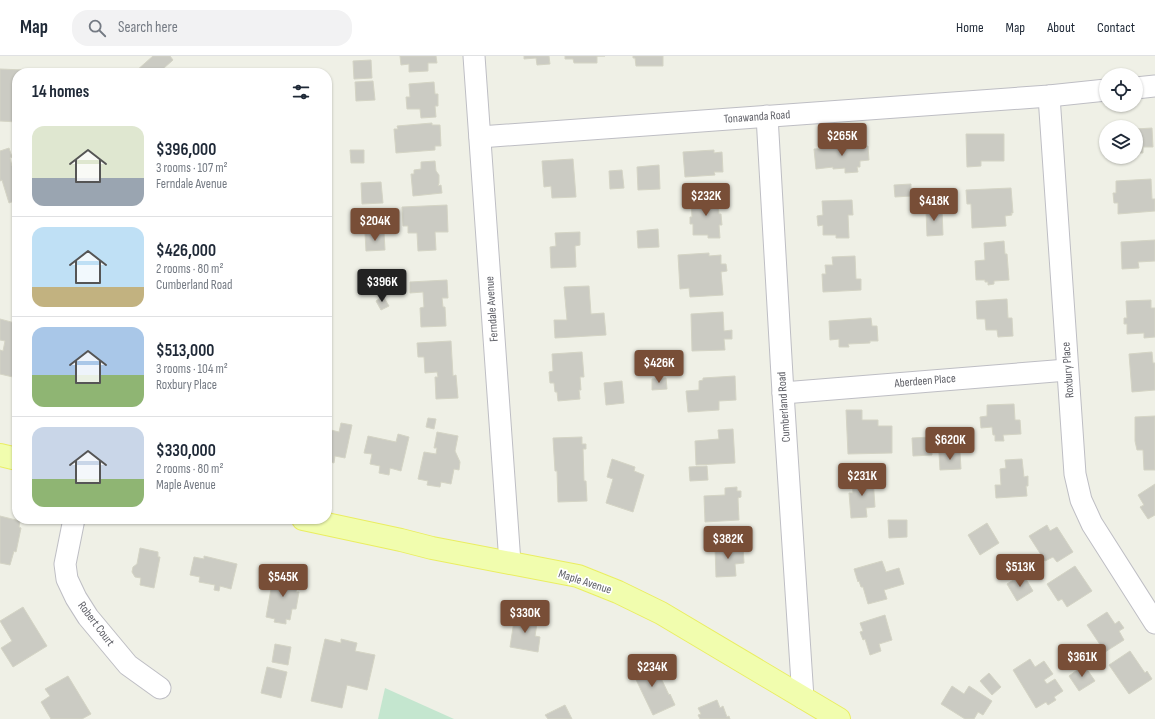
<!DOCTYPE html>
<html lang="en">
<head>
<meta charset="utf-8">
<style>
  body { margin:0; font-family:"Sofia Sans Condensed",sans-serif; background:#f2f2f3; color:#1f2937; height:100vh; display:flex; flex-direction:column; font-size:15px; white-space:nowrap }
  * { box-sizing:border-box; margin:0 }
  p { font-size:13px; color:#747a83 }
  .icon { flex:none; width:22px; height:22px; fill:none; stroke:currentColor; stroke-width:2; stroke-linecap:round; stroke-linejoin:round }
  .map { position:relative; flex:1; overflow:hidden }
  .details { position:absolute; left:12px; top:12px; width:320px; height:456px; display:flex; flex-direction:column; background:#fff; border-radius:16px; box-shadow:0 1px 3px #0004 }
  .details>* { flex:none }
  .buttons { position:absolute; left:1099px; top:12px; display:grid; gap:8px }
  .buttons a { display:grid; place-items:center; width:44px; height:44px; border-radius:50%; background:#fff; box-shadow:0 1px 3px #0004; font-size:20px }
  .price { position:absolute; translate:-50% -34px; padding:0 9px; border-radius:4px; background:#784e37; color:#fff; font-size:13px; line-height:26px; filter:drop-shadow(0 1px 2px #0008) }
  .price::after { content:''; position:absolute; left:50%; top:24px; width:12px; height:9px; margin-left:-6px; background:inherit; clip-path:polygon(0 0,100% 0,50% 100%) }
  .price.selected { background:#222; color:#fff }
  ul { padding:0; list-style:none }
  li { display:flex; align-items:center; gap:12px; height:100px; padding:0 20px }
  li+li { border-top:1px solid #e0e1e3 }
  li span { display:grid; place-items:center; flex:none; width:112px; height:80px; border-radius:12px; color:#555 }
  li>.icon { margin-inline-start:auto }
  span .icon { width:48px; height:48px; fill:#fffc; stroke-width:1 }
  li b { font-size:17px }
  h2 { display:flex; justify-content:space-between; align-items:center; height:48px; padding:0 20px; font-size:17px }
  header { display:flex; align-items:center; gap:24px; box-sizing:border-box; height:56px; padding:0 20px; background:#fff; border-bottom:1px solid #e0e1e3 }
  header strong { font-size:19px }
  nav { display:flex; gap:22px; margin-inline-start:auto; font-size:14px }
  .search { width:280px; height:36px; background:#f2f2f3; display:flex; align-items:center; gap:10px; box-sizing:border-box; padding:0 14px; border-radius:16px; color:#747a83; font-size:15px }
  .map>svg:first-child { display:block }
  .green { fill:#c4e6cf }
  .building { fill:#cbcbc3; stroke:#d4d4c5 }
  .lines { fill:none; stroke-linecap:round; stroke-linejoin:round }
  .minor-casing { stroke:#bebec4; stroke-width:23 }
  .major-casing { stroke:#eaee61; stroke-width:24 }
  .minor { stroke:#fff; stroke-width:21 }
  .major { stroke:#f1fdae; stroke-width:22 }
  .labels { text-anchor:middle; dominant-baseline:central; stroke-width:3.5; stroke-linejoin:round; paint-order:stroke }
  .street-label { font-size:12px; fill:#5e5f66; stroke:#fff }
</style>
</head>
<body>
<header>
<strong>Map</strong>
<div class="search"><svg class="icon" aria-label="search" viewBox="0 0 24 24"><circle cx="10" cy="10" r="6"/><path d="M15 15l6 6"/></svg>Search here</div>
<nav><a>Home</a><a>Map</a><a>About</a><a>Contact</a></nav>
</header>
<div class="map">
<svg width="1155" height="663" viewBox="0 0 1155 663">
  <rect width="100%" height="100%" fill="#eff0e6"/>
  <!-- green -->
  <polygon class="green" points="385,632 454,663 378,663"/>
  <!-- building -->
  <g class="building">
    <polygon points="153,0 170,0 173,4 164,12 168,17 137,17 136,15"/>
    <polygon points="400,0 436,0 437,7 428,7 428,15 409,16 409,8 401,9"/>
    <polygon points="524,0 549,0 550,8 537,9 536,2 524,3"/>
    <polygon points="565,0 605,0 597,0 597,7 574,7 573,3 565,3"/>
    <polygon points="633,0 663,0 663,10 636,10 635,2 633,2"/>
    <polygon points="371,4 372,22 354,23 353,5"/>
    <polygon points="0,13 24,14 24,17 17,17 17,66 0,65"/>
    <polygon points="373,25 375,44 356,45 355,26"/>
    <polygon points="434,26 435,38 438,38 438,50 435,50 436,61 421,62 420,53 407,53 406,41 410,41 409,28"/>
    <polygon points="432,67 432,69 440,69 441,90 435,90 435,94 396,97 394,73 398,73 397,70"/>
    <polygon points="1152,72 1153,91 1143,91 1143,97 1136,97 1136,73"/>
    <polygon points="966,78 1004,78 1004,105 981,105 981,110 967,111"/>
    <polygon points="835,86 843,86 843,89 858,88 859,91 868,90 869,104 860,105 860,111 857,111 858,116 845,117 845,112 833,113 833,111 816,113 814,93 832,92 832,90 835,90"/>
    <polygon points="9,92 12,101 10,102 12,110 17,109 17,144 9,147 2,124 0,125 0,95"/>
    <polygon points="350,94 364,94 364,107 351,107"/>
    <polygon points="714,94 714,97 722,96 723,116 714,116 715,119 685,121 683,96"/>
    <polygon points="573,103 576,141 552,142 551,130 544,131 542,105"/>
    <polygon points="435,105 436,115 439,119 439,127 438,130 441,129 442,137 413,140 411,118 414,118 414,114 421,113 421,106"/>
    <polygon points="659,109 660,133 638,134 637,111"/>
    <polygon points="622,114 624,132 610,133 609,115"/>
    <polygon points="1151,123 1152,143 1155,143 1155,155 1118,158 1118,147 1114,147 1113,137 1116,137 1116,125"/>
    <polygon points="381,126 383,147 362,148 361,127"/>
    <polygon points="911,128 911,140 895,141 894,129"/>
    <polygon points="1011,132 1013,157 1011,157 1012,159 1005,160 1006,170 972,172 971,148 967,148 966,134"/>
    <polygon points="715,141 715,149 718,148 719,158 721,158 722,169 719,169 720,182 708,182 708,179 693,179 693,168 690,168 690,161 692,161 691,142"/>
    <polygon points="852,144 853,159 848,159 849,182 836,182 836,179 823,179 823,169 818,170 817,160 823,159 822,145"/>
    <polygon points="447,149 448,176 435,176 436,194 418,195 417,177 408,177 408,170 403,170 402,151"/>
    <polygon points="942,153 943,179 927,180 926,154"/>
    <polygon points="658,173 659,191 638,192 637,175"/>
    <polygon points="384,176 385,194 366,195 365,177"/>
    <polygon points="580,176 580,189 575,190 576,211 551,212 550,191 556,190 555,177"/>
    <polygon points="1155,184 1155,205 1138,206 1139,212 1122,213 1121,186"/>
    <polygon points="1004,185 1005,198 1007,198 1009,224 994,225 994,228 988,229 988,226 985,226 985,224 976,224 975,205 985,204 984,187"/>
    <polygon points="709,197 709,200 721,199 721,208 726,208 727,215 721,216 723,239 690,241 689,232 680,233 678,199"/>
    <polygon points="855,200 856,223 861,223 861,234 823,236 822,218 826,218 825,209 833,209 832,201"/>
    <polygon points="447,224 448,242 442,242 443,251 445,251 446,270 421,271 420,252 424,251 423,236 410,237 410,226"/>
    <polygon points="589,230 591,258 604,257 606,279 555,282 554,264 567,264 564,231"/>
    <polygon points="383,240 389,250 381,254 376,245"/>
    <polygon points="1007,243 1008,262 1012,262 1013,280 998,281 997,274 986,274 985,263 977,263 976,245"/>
    <polygon points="1151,244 1151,252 1155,252 1155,281 1144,282 1144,277 1127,278 1127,268 1124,268 1124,262 1127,262 1126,245"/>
    <polygon points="723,256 724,275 732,274 732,283 724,283 725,294 692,295 691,258"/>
    <polygon points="871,262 872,270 877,270 878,285 870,285 870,287 848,288 849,291 839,291 839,283 830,284 829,265"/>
    <polygon points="0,263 15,267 15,264 17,265 17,322 0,318 0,294 3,295 5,285 0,284"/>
    <polygon points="451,285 453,320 456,319 458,342 436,343 435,321 438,321 437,316 425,317 424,301 418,301 417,287"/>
    <polygon points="582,296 584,321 580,321 581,334 579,334 580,343 558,345 557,336 555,336 554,327 550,327 549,316 553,315 552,298"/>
    <polygon points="1152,296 1153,307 1155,307 1155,334 1132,336 1129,298"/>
    <polygon points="735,320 736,344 719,345 719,354 688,356 686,335 699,334 699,325 703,324 703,322"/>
    <polygon points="666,322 667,333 652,334 652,323"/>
    <polygon points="622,325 624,347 606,349 604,327"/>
    <polygon points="1014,348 1015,364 1020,364 1021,378 1003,379 1004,385 995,385 995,379 993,379 992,371 981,372 980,361 987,360 987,349"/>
    <polygon points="846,354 862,354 862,364 878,364 878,370 892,370 892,397 848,398"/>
    <polygon points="1155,360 1155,414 1144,414 1143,394 1137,394 1135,385 1135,361"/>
    <polygon points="428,362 436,363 434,373 426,371"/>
    <polygon points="341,367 352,369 345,402 335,400 334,407 327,405 327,373 339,376"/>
    <polygon points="733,373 735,407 696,409 695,385 719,383 718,374"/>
    <polygon points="957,374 957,390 939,391 938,375"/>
    <polygon points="437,376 458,380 455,395 460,406 459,414 454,413 451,428 441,426 440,431 427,429 428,425 418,423 424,396 436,398 437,392 434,392"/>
    <polygon points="398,378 409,381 401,415 390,412 389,419 379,417 380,410 370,408 372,398 364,397 368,380 396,386"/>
    <polygon points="582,381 582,388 586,388 586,393 583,393 584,425 586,425 587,445 558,446 557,415 555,415 553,382"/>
    <polygon points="931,381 932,399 913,400 912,382"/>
    <polygon points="960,396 961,413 940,414 939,397"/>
    <polygon points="612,403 635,411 634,415 644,419 633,456 606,447 613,423 607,421"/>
    <polygon points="1022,403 1024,421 1028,420 1028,430 1026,430 1027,440 996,442 995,429 1001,429 1000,413 1006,412 1005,404"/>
    <polygon points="707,410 708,424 690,425 689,411"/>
    <polygon points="873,422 875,451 866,452 867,461 851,462 849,437 853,437 852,423"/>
    <polygon points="1155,428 1155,459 1148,463 1140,451 1144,449 1138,439"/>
    <polygon points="737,431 737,435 741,435 741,441 738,442 739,464 705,466 704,440 725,439 725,432"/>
    <polygon points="0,460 20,465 19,471 21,472 16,496 14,495 10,509 0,507"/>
    <polygon points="888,464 907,464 907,481 889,482"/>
    <polygon points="987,467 999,487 980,499 968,479"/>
    <polygon points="1047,469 1050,475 1057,471 1073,496 1057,506 1053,501 1045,505 1029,480"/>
    <polygon points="743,490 744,507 735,508 736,520 716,521 715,491"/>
    <polygon points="140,492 158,496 158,501 160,501 154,532 140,529 141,522 135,521 132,516 133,511 137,508"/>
    <polygon points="204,500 237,508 231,533 220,530 219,535 214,534 215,529 199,526 200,521 190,519 194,501 204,503"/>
    <polygon points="882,505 886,516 899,512 904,528 884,534 887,543 868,548 863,531 861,531 859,525 858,526 854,513"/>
    <polygon points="1075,510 1092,535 1067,551 1062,543 1058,545 1047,528"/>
    <polygon points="278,517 297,520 296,524 298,525 296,536 299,536 296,553 292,553 290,564 286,563 286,568 274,566 275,563 266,561 273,522 277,523"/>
    <polygon points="1023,518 1033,535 1017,545 1007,528"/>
    <polygon points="23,551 47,590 13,611 1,592 12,585 0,565"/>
    <polygon points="1107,556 1115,568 1119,565 1124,572 1119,575 1124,584 1105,596 1087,569"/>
    <polygon points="519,558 538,561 535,580 540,581 538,596 510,591 514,565 518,565"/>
    <polygon points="885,559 892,584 879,588 881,595 870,599 865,583 863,584 860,576 863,575 860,567"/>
    <polygon points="325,583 341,587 341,583 357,587 355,595 375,599 367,634 347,629 342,652 311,645"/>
    <polygon points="275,588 291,591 288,609 272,606"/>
    <polygon points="1130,595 1145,617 1147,615 1152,623 1129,638 1109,609"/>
    <polygon points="645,601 651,613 645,615 650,625 660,620 669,639 670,638 675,649 653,659 629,609"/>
    <polygon points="1030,603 1035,611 1044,605 1053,618 1044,624 1047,628 1055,623 1063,635 1054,641 1056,644 1048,649 1046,646 1036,652 1013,614"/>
    <polygon points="1084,609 1095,625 1079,635 1069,620"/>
    <polygon points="267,611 287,616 281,642 261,637"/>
    <polygon points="989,617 1001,631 992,639 980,625"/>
    <polygon points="68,620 91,658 82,663 51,663 41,646 50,640 45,633"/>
    <polygon points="952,630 964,638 969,630 992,645 983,659 978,656 974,663 965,663 941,648"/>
    <polygon points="717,644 720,652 723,650 727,661 729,660 730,663 700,663 698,659 701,658 698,652"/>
    <polygon points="565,649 572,663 548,663 545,659"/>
  </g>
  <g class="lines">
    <defs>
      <g id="minor">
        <polyline points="474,0 510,507"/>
        <polyline points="1136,32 1155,30"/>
        <polyline points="1049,40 1075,418 1081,444 1092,468 1155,567"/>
        <polyline points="767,60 783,337 803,642"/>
        <polyline points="480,81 1049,40 1106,34"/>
        <polyline points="783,337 1067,314"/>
        <polyline points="74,463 65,508 67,523 76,542 88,561 128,609 160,632"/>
      </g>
      <g id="major">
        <polyline points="0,399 17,403"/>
        <polyline points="303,463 401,484 432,492 578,520 618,536 661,557 839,663"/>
      </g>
    </defs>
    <!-- minor casing -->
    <use href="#minor" class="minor-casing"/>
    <!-- major casing -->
    <use href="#major" class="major-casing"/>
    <!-- minor -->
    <use href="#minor" class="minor"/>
    <!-- major -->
    <use href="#major" class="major"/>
  </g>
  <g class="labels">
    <!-- street labels -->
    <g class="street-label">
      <text transform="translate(757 61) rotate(-4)">Tonawanda Road</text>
      <text transform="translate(492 253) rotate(-94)">Ferndale Avenue</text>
      <text transform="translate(1068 314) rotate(-94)">Roxbury Place</text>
      <text transform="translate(925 325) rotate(-5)">Aberdeen Place</text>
      <text transform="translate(784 351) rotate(-94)">Cumberland Road</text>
      <text transform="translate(585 526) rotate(18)">Maple Avenue</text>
      <text transform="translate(96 568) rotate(53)">Robert Court</text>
    </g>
  </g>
</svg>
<div class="buttons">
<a><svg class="icon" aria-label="locate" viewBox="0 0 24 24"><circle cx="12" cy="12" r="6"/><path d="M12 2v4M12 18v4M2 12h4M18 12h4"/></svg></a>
<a><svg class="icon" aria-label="layers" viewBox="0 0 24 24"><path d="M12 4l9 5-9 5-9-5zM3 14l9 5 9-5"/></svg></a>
</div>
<b class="price" style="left:842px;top:101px">$265K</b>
<b class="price" style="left:706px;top:161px">$232K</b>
<b class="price" style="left:934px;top:166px">$418K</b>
<b class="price" style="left:375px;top:186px">$204K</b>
<b class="price selected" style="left:382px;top:247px">$396K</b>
<b class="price" style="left:659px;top:328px">$426K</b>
<b class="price" style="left:950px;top:405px">$620K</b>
<b class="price" style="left:862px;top:441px">$231K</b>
<b class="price" style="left:728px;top:504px">$382K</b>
<b class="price" style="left:1020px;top:532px">$513K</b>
<b class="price" style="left:283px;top:542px">$545K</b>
<b class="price" style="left:525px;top:578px">$330K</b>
<b class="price" style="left:1082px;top:622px">$361K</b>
<b class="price" style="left:652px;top:632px">$234K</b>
<section class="details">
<h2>14 homes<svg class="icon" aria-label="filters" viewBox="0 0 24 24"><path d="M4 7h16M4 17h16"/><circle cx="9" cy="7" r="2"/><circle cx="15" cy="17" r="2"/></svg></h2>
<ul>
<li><span style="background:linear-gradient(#dfe7d0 65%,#9aa5b1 0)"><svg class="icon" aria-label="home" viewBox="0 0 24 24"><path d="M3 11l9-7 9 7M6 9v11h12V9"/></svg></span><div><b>$396,000</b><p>3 rooms · 107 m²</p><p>Ferndale Avenue</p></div></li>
<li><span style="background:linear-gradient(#bfe0f5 75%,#c2b280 0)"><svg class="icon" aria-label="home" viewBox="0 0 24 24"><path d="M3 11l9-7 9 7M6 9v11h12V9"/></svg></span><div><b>$426,000</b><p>2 rooms · 80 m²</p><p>Cumberland Road</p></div></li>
<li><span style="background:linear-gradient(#a9c7e8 60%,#8fb573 0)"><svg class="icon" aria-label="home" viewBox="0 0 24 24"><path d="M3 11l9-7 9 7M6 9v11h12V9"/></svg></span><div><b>$513,000</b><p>3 rooms · 104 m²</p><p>Roxbury Place</p></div></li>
<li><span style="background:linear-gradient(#c9d6e8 65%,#8fb573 0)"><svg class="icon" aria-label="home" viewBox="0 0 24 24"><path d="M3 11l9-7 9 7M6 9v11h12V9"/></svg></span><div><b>$330,000</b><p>2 rooms · 80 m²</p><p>Maple Avenue</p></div></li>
</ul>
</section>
</div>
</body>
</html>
